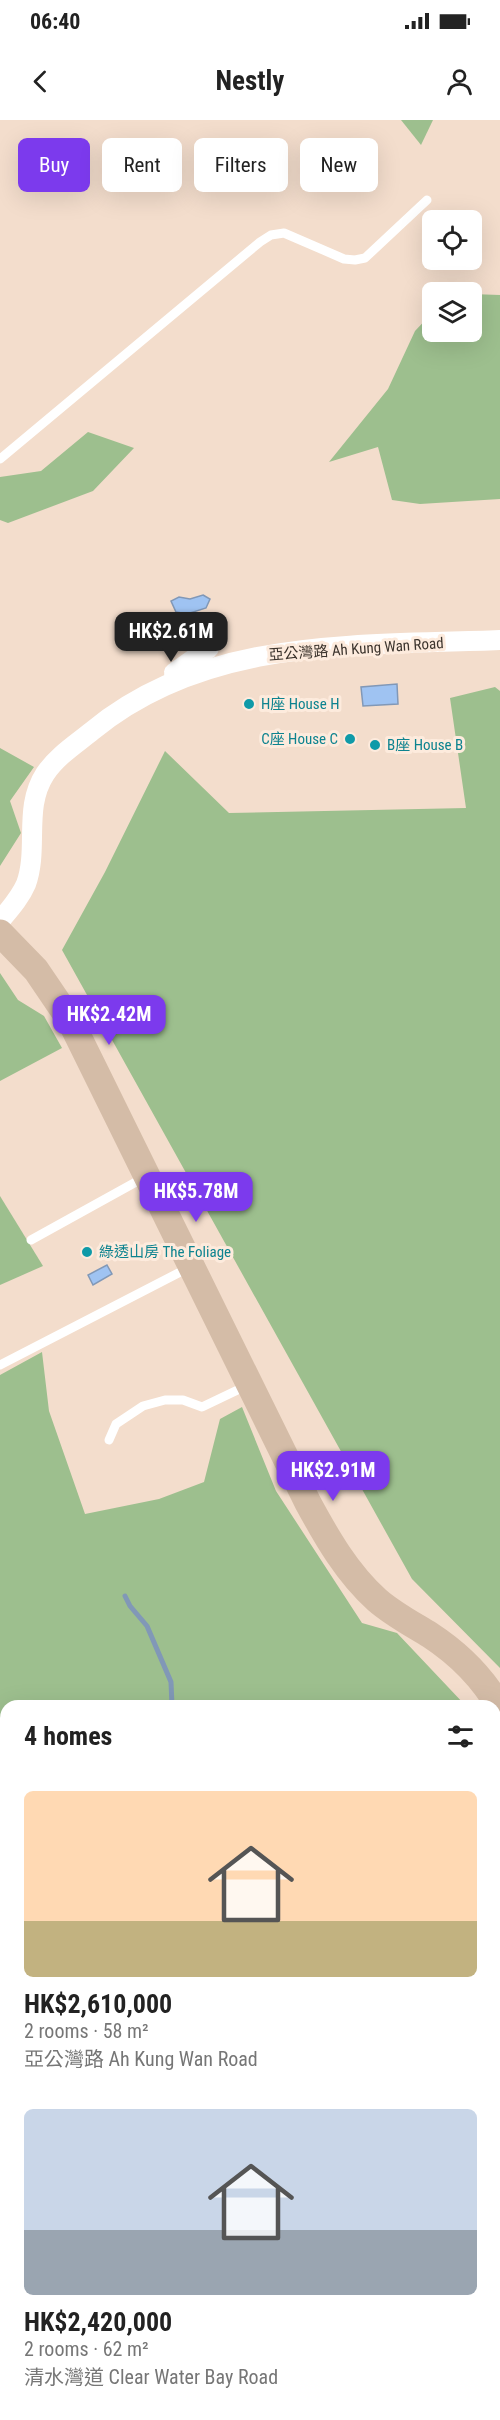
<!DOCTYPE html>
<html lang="en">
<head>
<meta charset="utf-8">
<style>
  body { margin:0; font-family:"Roboto Condensed","Noto Sans TC",sans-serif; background:#f6f6f6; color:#222; height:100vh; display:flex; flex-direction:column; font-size:22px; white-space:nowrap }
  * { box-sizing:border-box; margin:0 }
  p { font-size:20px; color:#767676 }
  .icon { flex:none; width:33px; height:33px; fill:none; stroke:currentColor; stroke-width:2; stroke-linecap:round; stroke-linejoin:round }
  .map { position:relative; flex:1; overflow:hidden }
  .sheet { position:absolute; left:0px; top:1580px; width:501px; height:722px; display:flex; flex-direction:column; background:#fff; border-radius:18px 18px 0 0; box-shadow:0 6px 24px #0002 }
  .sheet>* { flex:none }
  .guide { position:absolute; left:18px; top:18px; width:465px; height:54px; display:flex; gap:12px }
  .tools { position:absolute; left:422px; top:90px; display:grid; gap:12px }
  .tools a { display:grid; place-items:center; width:60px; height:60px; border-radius:9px; background:#fff; box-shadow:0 6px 24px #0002; font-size:30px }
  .price { position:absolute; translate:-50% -51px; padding:0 14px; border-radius:12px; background:#7c3aed; color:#fff; font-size:20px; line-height:39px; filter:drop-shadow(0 2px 3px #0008) }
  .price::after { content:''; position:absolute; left:50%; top:36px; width:18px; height:14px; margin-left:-9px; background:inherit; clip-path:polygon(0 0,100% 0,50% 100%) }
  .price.active { background:#222; color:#fff }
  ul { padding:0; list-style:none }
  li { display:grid; align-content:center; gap:12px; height:318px; padding:0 24px }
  li span { display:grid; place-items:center; height:186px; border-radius:9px; color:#555 }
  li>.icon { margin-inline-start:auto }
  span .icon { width:108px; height:108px; fill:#fffc; stroke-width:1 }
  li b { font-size:26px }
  h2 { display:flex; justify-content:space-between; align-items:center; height:72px; padding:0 24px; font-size:26px }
  .tag { padding:0 21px; border-radius:9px; background:#fff; box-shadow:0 6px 24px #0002; font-size:21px; line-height:54px }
  .tag.active { background:#7c3aed; color:#fff }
  .status { display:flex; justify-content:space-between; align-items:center; height:42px; padding:0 30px; background:#fff; direction:ltr }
  .status svg { height:16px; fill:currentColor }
  header { display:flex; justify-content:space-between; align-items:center; height:78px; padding:0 24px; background:#fff; font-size:27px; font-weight:700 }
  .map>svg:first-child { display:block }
  .green { fill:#9fc090 }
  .forest { fill:#9dbf8e }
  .water { fill:#9fc3f2; stroke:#8198b7; stroke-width:1.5 }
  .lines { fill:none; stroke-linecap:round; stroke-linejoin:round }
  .stream { stroke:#8198b7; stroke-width:5 }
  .lane { stroke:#fff; stroke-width:9 }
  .street { stroke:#fff; stroke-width:20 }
  .secondary { stroke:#d4bca7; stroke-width:27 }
  .culture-dot { fill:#0f9aa8; stroke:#fdebdd; stroke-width:2 }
  .labels { text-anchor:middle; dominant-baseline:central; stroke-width:6; stroke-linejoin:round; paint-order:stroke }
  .street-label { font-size:15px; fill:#3c342d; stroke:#fdebdd }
  .culture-label { font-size:15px; fill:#0d838f; stroke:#fdebdd; text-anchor:start }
</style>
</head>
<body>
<div class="status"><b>06:40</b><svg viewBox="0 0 49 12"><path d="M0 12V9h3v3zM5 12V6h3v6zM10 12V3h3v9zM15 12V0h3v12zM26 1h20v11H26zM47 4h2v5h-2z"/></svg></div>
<header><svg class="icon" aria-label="back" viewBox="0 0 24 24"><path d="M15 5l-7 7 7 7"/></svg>Nestly<svg class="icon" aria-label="person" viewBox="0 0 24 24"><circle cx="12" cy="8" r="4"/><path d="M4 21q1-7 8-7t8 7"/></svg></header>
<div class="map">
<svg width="500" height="2300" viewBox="0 0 500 2300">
  <rect width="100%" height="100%" fill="#f3ddcc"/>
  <!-- green -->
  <polygon class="green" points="0,2062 6,2084 6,2295 60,2295 62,2300 0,2300"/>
  <!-- forest -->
  <g class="forest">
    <polygon points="401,0 433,0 421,25"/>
    <polygon points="471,174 500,175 500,379 420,384 392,380 378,327 329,342 388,269 415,211 432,193 432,212 471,212"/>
    <polygon points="88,312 134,328 93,371 8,403 0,400 0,357 41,351"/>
    <polygon points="495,567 500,571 500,1548 412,1459 62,830 105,752 165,631 229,693 466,688 450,578"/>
    <polygon points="0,628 34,647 10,681 21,713 0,746"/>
    <polygon points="0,853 18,880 44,896 62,928 0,961"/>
    <polygon points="0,1076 43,1146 0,1165"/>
    <polygon points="42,1232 49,1291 85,1394 159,1379 204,1362 220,1299 242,1287 276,1371 362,1503 397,1513 465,1585 6,1586 6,2084 0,2062 0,1255"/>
    <polygon points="495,1627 500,1634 500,1896 495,1895"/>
    <polygon points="60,2295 253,2295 255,2300 62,2300"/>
  </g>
  <!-- water -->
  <g class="water">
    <polygon points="203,475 210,479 206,488 187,494 176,492 171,481 179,477 190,479"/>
    <polygon points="397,564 398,584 363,586 361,567"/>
    <polygon points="107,1145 112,1154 93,1165 88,1155"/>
  </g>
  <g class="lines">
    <!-- stream -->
    <g class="stream">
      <polyline points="125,1476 130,1486 147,1506 171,1562 172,1586"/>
      <polyline points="495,1908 500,1909"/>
    </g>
    <!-- lane -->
    <g class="lane">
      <polyline points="0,339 260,122 271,115 284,113 344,139 355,140 365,138 427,80"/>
      <polyline points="31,1120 145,1057"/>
      <polyline points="0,1245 190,1147"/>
      <polyline points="109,1320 116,1304 143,1286 165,1280 183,1280 202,1287 248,1265"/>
      <polyline points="493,2300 500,2281"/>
    </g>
    <!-- street -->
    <g class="street">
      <polyline points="174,553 209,528"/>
      <path d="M0,801C10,789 20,778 26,764C39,728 23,688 45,654C57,636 76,624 92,611C207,516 359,526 500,520"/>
    </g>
    <!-- secondary -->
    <g class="secondary">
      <path d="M0,813L36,850L70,900L308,1383C327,1418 347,1453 377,1480C393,1494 412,1504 430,1515C459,1534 483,1558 500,1588"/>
      <polyline points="495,2208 500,2204"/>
      <polyline points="421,2300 423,2295"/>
    </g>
  </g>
  <!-- markers -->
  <g class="culture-dot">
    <circle cx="249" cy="584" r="6"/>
    <circle cx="350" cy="619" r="6"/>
    <circle cx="375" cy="625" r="6"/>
    <circle cx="87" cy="1132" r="6"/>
  </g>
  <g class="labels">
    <!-- street labels -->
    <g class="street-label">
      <text transform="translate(356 529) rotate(-4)">亞公灣路 Ah Kung Wan Road</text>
    </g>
    <!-- culture labels -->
    <g class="culture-label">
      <text x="261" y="584">H座 House H</text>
      <text x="338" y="619" text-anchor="end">C座 House C</text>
      <text x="387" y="625">B座 House B</text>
      <text x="99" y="1132">綠透山房 The Foliage</text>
    </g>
  </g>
</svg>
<div class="tools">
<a><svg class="icon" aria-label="locate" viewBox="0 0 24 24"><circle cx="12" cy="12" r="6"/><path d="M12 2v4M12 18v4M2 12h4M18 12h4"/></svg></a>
<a><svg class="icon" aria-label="layers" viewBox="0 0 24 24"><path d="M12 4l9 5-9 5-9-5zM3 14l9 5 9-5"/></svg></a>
</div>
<b class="price active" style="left:171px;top:543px">HK$2.61M</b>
<b class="price" style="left:109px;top:926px">HK$2.42M</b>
<b class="price" style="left:196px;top:1103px">HK$5.78M</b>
<b class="price" style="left:333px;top:1382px">HK$2.91M</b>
<div class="guide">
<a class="tag active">Buy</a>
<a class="tag">Rent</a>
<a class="tag">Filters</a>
<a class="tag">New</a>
</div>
<section class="sheet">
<h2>4 homes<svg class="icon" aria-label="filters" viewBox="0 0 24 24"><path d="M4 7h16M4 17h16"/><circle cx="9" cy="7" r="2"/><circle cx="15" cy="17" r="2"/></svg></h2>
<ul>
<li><span style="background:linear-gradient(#ffd9b3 70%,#c2b280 0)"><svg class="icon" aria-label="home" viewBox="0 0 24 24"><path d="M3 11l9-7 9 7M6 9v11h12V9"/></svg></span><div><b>HK$2,610,000</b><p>2 rooms · 58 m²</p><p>亞公灣路 Ah Kung Wan Road</p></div></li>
<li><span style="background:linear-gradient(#c9d6e8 65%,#9aa5b1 0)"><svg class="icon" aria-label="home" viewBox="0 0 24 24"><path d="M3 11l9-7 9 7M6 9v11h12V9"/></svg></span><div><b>HK$2,420,000</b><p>2 rooms · 62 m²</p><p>清水灣道 Clear Water Bay Road</p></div></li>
</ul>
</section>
</div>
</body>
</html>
